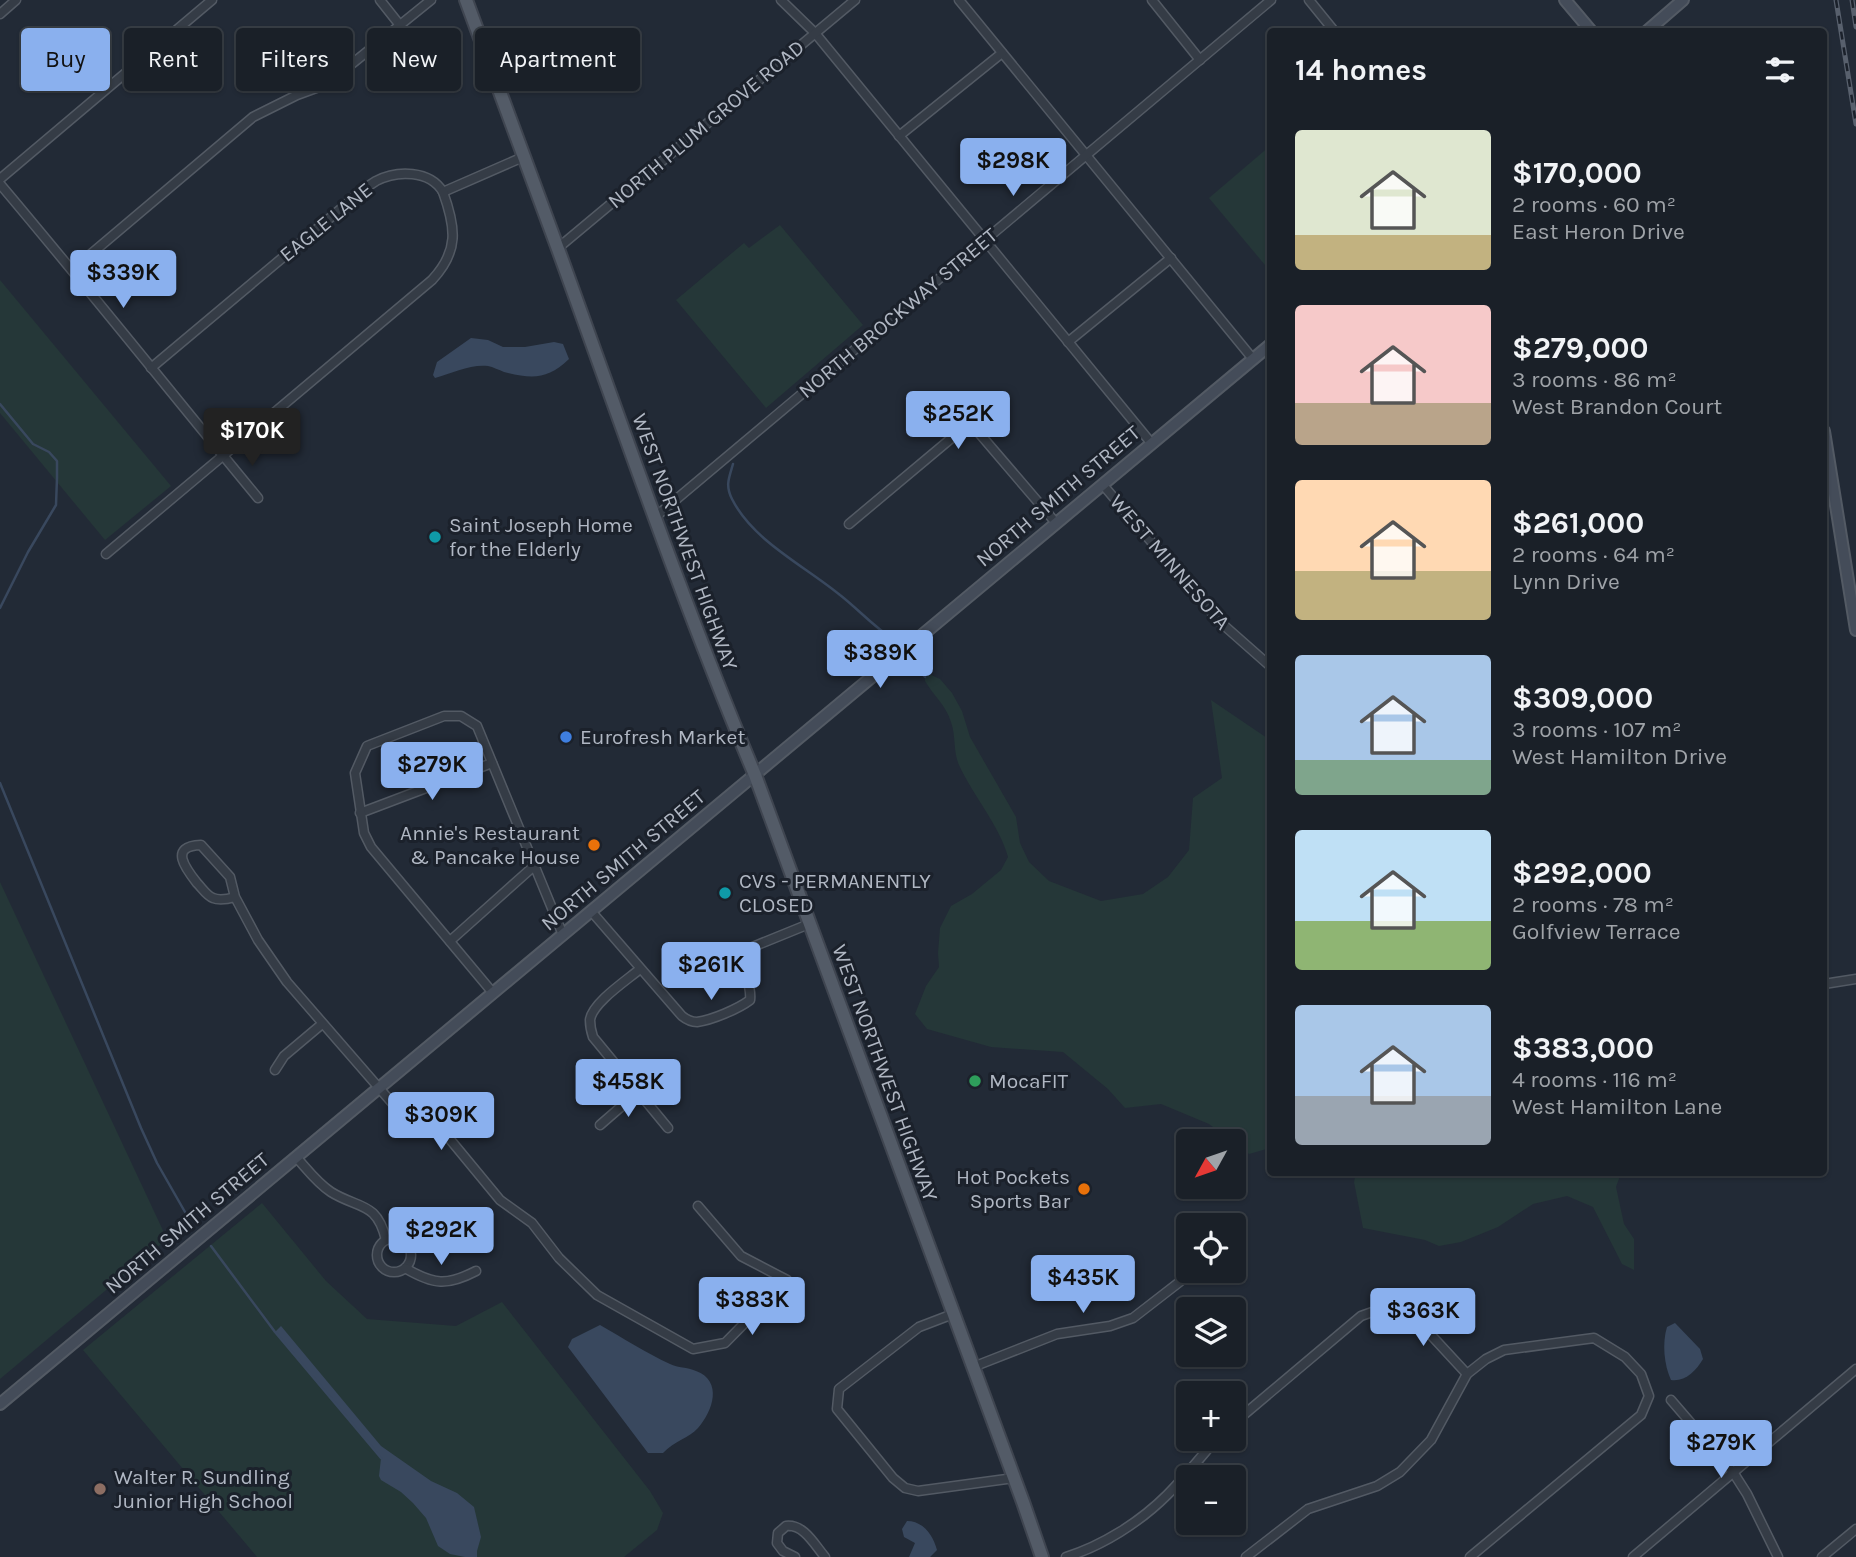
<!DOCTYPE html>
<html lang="en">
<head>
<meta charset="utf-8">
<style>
  body { margin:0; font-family:Karla,sans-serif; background:#232830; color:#f1f3f6; height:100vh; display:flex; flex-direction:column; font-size:26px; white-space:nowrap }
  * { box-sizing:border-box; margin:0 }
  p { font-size:23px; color:#9fa3a8 }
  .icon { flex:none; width:38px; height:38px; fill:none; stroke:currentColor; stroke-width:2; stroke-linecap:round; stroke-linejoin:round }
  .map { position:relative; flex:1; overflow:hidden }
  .sheet { position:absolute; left:1267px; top:28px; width:560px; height:1148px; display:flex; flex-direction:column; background:#1a2028; border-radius:7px; box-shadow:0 2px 5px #0004,0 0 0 2px #383e45 }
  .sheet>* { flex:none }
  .hud { position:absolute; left:21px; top:28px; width:665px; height:63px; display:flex; gap:14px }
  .needle { width:46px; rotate:230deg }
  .buttons { position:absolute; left:1176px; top:1129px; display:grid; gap:14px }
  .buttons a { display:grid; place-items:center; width:70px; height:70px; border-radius:7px; background:#1a2028; box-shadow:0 2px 5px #0004,0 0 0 2px #383e45; font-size:35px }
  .price { position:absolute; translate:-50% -60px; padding:0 16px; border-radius:7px; background:#8ab0ee; color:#111; font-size:23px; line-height:46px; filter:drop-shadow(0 2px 4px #0008) }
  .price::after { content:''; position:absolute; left:50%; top:42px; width:21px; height:16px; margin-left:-10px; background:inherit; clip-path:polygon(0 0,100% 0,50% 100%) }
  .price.current { background:#222; color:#fff }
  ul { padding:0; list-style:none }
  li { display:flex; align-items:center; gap:21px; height:175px; padding:0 28px }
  li span { display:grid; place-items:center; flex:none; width:196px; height:140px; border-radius:7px; color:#555 }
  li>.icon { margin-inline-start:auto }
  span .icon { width:84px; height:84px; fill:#fffc; stroke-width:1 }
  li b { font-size:30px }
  h2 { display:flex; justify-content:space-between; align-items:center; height:84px; padding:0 28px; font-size:30px }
  .pill { padding:0 24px; border-radius:7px; background:#1a2028; box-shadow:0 2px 5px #0004,0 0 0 2px #383e45; font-size:24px; line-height:63px }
  .pill.current { background:#8ab0ee; color:#111 }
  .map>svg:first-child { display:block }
  .green { fill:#253738 }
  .water { fill:#39485e }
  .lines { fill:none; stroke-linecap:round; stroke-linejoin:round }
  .stream { stroke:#39485e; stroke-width:2.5 }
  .street-casing { stroke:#535a64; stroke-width:11 }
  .secondary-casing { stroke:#535a64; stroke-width:14 }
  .primary-casing { stroke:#3f4550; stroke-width:16 }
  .street { stroke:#353c46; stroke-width:8 }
  .secondary { stroke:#444c59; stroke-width:10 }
  .primary { stroke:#535b67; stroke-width:12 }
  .rail-casing { stroke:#58606d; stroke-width:5 }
  .rail { stroke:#1b212b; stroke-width:2.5; stroke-dasharray:8; stroke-linecap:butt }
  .culture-dot { fill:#0f9aa8; stroke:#1b212b; stroke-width:2.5 }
  .shop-dot { fill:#3f7fe0; stroke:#1b212b; stroke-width:2.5 }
  .food-dot { fill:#e8710a; stroke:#1b212b; stroke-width:2.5 }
  .leisure-dot { fill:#2e9e5b; stroke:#1b212b; stroke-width:2.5 }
  .education-dot { fill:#8d6e63; stroke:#1b212b; stroke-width:2.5 }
  .labels { text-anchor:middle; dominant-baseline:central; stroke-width:6; stroke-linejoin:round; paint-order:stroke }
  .street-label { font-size:21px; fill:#b0b7c3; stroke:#1b212b }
  .poi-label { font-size:21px; fill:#b0b7c3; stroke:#1b212b; text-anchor:start }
</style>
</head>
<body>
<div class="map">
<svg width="1856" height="1557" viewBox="0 0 1856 1557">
  <rect width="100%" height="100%" fill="#222a36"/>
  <!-- green -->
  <g class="green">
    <polygon points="1270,146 1270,271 1209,198"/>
    <polygon points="780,225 863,325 766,408 676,300 744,243 749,248"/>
    <polygon points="0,280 171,486 105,540 0,413"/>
    <path d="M931,675L940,679L952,693L962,711L970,737L1016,817L1020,843L1029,862L1049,881L1101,901L1143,894L1168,877L1189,850L1193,798L1222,778L1211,700L1270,740V1148L1249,1154L1209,1124L1161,1104L1125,1108L1108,1089L1063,1052L991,1047L927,1029L915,1014L926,986L939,967L938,953L940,928L951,906L972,894L1001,870L1008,857C1000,826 973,796 959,765C953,752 956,736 951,722C946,705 933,695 925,681V677Z"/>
    <polygon points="0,882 167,1239 0,1379"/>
    <polygon points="1356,1173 1621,1173 1616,1187 1624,1224 1634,1239 1634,1270 1622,1264 1593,1207 1567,1196 1533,1204 1498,1227 1461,1242 1439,1246 1425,1240 1363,1228 1354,1182"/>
    <polygon points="262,1203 326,1281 367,1319 456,1326 502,1302 650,1491 663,1513 657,1530 624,1557 257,1557 83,1350"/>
  </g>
  <!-- water -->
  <g class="water">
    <path d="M471,338L488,340L503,347H525L554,342L563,344L569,359C547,380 532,379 504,372C499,370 493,367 488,366C471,364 452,373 435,378L433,375L437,362Z"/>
    <path d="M1675,1323L1700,1349L1703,1359C1696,1371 1685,1382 1671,1380C1664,1365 1662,1343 1667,1327Z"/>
    <path d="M600,1325C623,1338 646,1353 670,1364C678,1368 687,1367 696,1371C723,1381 713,1411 698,1428C689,1438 674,1441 663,1453H648L568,1347L572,1339Z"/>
    <polygon points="281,1326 381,1446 431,1481 457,1493 474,1507 481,1537 477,1551 477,1557 465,1557 450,1554 438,1546 426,1518 413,1503 401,1492 381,1480 379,1476 381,1458 275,1332"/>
    <path d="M907,1521C923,1521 933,1535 937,1550L930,1557H909L915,1543L904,1537L902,1529Z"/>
  </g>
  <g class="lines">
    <!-- stream -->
    <g class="stream">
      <polyline points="0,404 33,444 49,452 57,461 57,478 56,505 28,552 0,608"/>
      <path d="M733,464C729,478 725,485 732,499C753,541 805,566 840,595C858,609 874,627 894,640"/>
      <polyline points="912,663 925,677"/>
      <polyline points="0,783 141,1128 157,1163 189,1219"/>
      <polyline points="211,1246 275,1332 381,1458"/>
    </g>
    <defs>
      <g id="street">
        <polyline points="380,0 399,24"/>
        <polyline points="781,0 815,33 1152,444"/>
        <polyline points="959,0 1253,359"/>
        <polyline points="1152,0 1200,60"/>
        <polyline points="1309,0 1335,32"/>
        <polyline points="0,14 16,0"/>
        <polyline points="899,136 1002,53"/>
        <polyline points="0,179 212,0"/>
        <path d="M0,184C88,288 172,394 258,498"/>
        <polyline points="558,248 855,0"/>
        <polyline points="72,270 253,117 297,95 327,84 431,0"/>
        <polyline points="1068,342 1171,258"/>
        <path d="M151,368L349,202C357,195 366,187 376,181C397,170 430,170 443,192L523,157"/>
        <polyline points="1103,485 1219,621 1270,666"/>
        <polyline points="654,518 1271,0"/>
        <polyline points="849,524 960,431 970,428 979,433 1056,523"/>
        <path d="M106,554L432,280C459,251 456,228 443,192"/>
        <polyline points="360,813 492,763"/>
        <path d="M235,897C228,899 220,901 213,898C207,896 202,888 197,883C186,869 168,846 201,845L230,877L235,897L258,940L287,982L393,1104L415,1111L434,1120L500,1200L532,1223L559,1258L597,1295L693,1349L725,1343L787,1280L741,1256L698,1206"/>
        <path d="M591,911L682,1016C687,1020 691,1022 697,1022C712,1020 738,1009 750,1000C752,985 743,971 742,955L750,948L809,924"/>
        <polyline points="450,941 534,866"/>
        <path d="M640,969C627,980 592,1003 590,1020C590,1026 591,1031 593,1037L668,1128"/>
        <polyline points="1824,984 1856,979"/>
        <polyline points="493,993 371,847 364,833 355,773 367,746 444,716 461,716 477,726 563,935"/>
        <polyline points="275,1070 284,1056 322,1024"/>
        <polyline points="600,1125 638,1092"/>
        <path d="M296,1157C307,1169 317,1183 331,1192C358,1209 377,1201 386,1240"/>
        <circle cx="394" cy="1255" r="17"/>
        <path d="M405,1268C434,1285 447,1286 476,1271"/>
        <polyline points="953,1314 919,1327 839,1389 837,1409 893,1478 905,1488 918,1491 1014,1478"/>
        <polyline points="973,1367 1057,1334 1110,1326 1133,1318 1195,1270"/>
        <polyline points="1671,1400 1733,1472 1747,1494 1778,1557"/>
        <polyline points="1234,1423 1361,1316 1392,1305 1418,1321 1467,1374"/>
        <path d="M795,1557L783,1551L777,1543L778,1533L786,1526C804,1524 814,1544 825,1557"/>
        <path d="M1066,1557C1102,1546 1140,1522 1167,1495C1185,1477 1201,1457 1217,1438"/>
        <polyline points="1246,1557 1308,1509 1377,1486 1400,1472 1431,1440 1467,1374 1486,1359 1504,1350 1594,1338 1625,1357 1641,1374 1649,1396 1641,1415 1470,1557"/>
        <polyline points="1633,1557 1856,1369"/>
        <polyline points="1822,1557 1856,1529"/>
      </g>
      <g id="secondary">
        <polyline points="1565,0 1592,32"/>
        <polyline points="1646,32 1683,0"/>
        <polyline points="1824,431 1856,630"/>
        <polyline points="0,1404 1270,345"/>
      </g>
      <path id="primary" d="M466,0C496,83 527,166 558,249C622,425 682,602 755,775L1023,1502L1042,1557"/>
    </defs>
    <!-- street casing -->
    <use href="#street" class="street-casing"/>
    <!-- secondary casing -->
    <use href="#secondary" class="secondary-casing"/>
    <!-- primary casing -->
    <use href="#primary" class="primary-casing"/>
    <!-- street -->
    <use href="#street" class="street"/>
    <!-- secondary -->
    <use href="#secondary" class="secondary"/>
    <!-- primary -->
    <use href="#primary" class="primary"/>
    <defs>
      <g id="rail">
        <polyline points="1836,0 1856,124"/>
        <polyline points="1852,0 1856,27"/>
      </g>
    </defs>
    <!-- rail casing -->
    <use href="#rail" class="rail-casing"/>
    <!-- rail -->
    <use href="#rail" class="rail"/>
  </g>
  <!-- markers -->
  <g class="culture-dot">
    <circle cx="435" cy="537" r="7"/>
    <circle cx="725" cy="893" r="7"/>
  </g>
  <circle class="shop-dot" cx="566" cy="737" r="7"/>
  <g class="food-dot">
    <circle cx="594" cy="845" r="7"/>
    <circle cx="1084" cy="1189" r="7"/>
  </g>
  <circle class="leisure-dot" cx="975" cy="1081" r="7"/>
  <circle class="education-dot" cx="100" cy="1489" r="7"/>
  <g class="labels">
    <!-- street labels -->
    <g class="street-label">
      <text transform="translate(706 124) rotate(-40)">NORTH PLUM GROVE ROAD</text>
      <text transform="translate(326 222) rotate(-39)">EAGLE LANE</text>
      <text transform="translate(898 313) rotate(-40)">NORTH BROCKWAY STREET</text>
      <text transform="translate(1058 496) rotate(-40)">NORTH SMITH STREET</text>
      <text transform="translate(685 542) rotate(70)">WEST NORTHWEST HIGHWAY</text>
      <text transform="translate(1170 562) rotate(49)">WEST MINNESOTA</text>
      <text transform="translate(623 860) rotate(-40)">NORTH SMITH STREET</text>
      <text transform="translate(885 1073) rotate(70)">WEST NORTHWEST HIGHWAY</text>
      <text transform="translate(187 1223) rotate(-40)">NORTH SMITH STREET</text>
    </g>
    <!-- poi labels -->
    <g class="poi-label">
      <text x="449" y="525">Saint Joseph Home<tspan x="449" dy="24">for the Elderly</tspan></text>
      <text x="580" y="737">Eurofresh Market</text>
      <text x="580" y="833" text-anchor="end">Annie's Restaurant<tspan x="580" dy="24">&amp; Pancake House</tspan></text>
      <text x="739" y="881">CVS - PERMANENTLY<tspan x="739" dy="24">CLOSED</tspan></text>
      <text x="989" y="1081">MocaFIT</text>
      <text x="1070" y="1177" text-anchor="end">Hot Pockets<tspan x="1070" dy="24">Sports Bar</tspan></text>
      <text x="114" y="1477">Walter R. Sundling<tspan x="114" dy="24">Junior High School</tspan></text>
    </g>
  </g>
</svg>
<div class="buttons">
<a><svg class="needle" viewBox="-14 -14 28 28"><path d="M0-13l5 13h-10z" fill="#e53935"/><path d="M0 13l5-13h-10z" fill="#9fa3a8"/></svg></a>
<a><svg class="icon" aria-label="locate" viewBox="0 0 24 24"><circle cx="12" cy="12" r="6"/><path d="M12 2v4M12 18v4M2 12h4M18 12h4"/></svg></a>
<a><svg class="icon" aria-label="layers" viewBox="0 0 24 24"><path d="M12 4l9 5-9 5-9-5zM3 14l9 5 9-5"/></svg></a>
<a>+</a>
<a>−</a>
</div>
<b class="price" style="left:1013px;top:198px">$298K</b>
<b class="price" style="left:123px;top:310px">$339K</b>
<b class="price" style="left:958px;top:451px">$252K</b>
<b class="price current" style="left:252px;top:468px">$170K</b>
<b class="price" style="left:880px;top:690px">$389K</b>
<b class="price" style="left:432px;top:802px">$279K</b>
<b class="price" style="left:711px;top:1002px">$261K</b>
<b class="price" style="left:628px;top:1119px">$458K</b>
<b class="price" style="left:441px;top:1152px">$309K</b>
<b class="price" style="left:441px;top:1267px">$292K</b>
<b class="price" style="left:1083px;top:1315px">$435K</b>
<b class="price" style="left:752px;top:1337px">$383K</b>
<b class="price" style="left:1423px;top:1348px">$363K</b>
<b class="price" style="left:1721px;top:1480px">$279K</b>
<div class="hud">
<a class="pill current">Buy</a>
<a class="pill">Rent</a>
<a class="pill">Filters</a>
<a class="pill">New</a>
<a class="pill">Apartment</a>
</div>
<section class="sheet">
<h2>14 homes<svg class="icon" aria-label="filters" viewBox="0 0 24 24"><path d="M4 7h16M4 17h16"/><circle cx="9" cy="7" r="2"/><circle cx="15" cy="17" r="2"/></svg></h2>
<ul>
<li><span style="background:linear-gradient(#dfe7d0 75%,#c2b280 0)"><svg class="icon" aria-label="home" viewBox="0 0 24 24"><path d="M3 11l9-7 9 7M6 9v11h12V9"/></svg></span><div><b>$170,000</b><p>2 rooms · 60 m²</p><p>East Heron Drive</p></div></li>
<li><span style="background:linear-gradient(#f6c9c9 70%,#b9a48a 0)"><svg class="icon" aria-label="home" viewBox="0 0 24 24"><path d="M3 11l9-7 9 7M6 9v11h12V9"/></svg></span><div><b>$279,000</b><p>3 rooms · 86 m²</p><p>West Brandon Court</p></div></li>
<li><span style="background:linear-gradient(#ffd9b3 65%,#c2b280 0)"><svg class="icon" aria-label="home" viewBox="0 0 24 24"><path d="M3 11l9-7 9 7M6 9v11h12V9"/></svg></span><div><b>$261,000</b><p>2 rooms · 64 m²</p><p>Lynn Drive</p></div></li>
<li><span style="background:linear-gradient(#a9c7e8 75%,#7fa58c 0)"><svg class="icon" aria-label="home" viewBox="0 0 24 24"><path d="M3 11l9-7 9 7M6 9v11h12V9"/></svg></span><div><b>$309,000</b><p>3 rooms · 107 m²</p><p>West Hamilton Drive</p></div></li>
<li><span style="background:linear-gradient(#bfe0f5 65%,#8fb573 0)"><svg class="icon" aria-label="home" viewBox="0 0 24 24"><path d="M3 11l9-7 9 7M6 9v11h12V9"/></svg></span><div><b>$292,000</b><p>2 rooms · 78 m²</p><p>Golfview Terrace</p></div></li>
<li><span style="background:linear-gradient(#a9c7e8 65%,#9aa5b1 0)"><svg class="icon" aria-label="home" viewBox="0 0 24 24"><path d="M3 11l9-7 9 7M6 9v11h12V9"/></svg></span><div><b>$383,000</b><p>4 rooms · 116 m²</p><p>West Hamilton Lane</p></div></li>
</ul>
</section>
</div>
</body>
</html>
